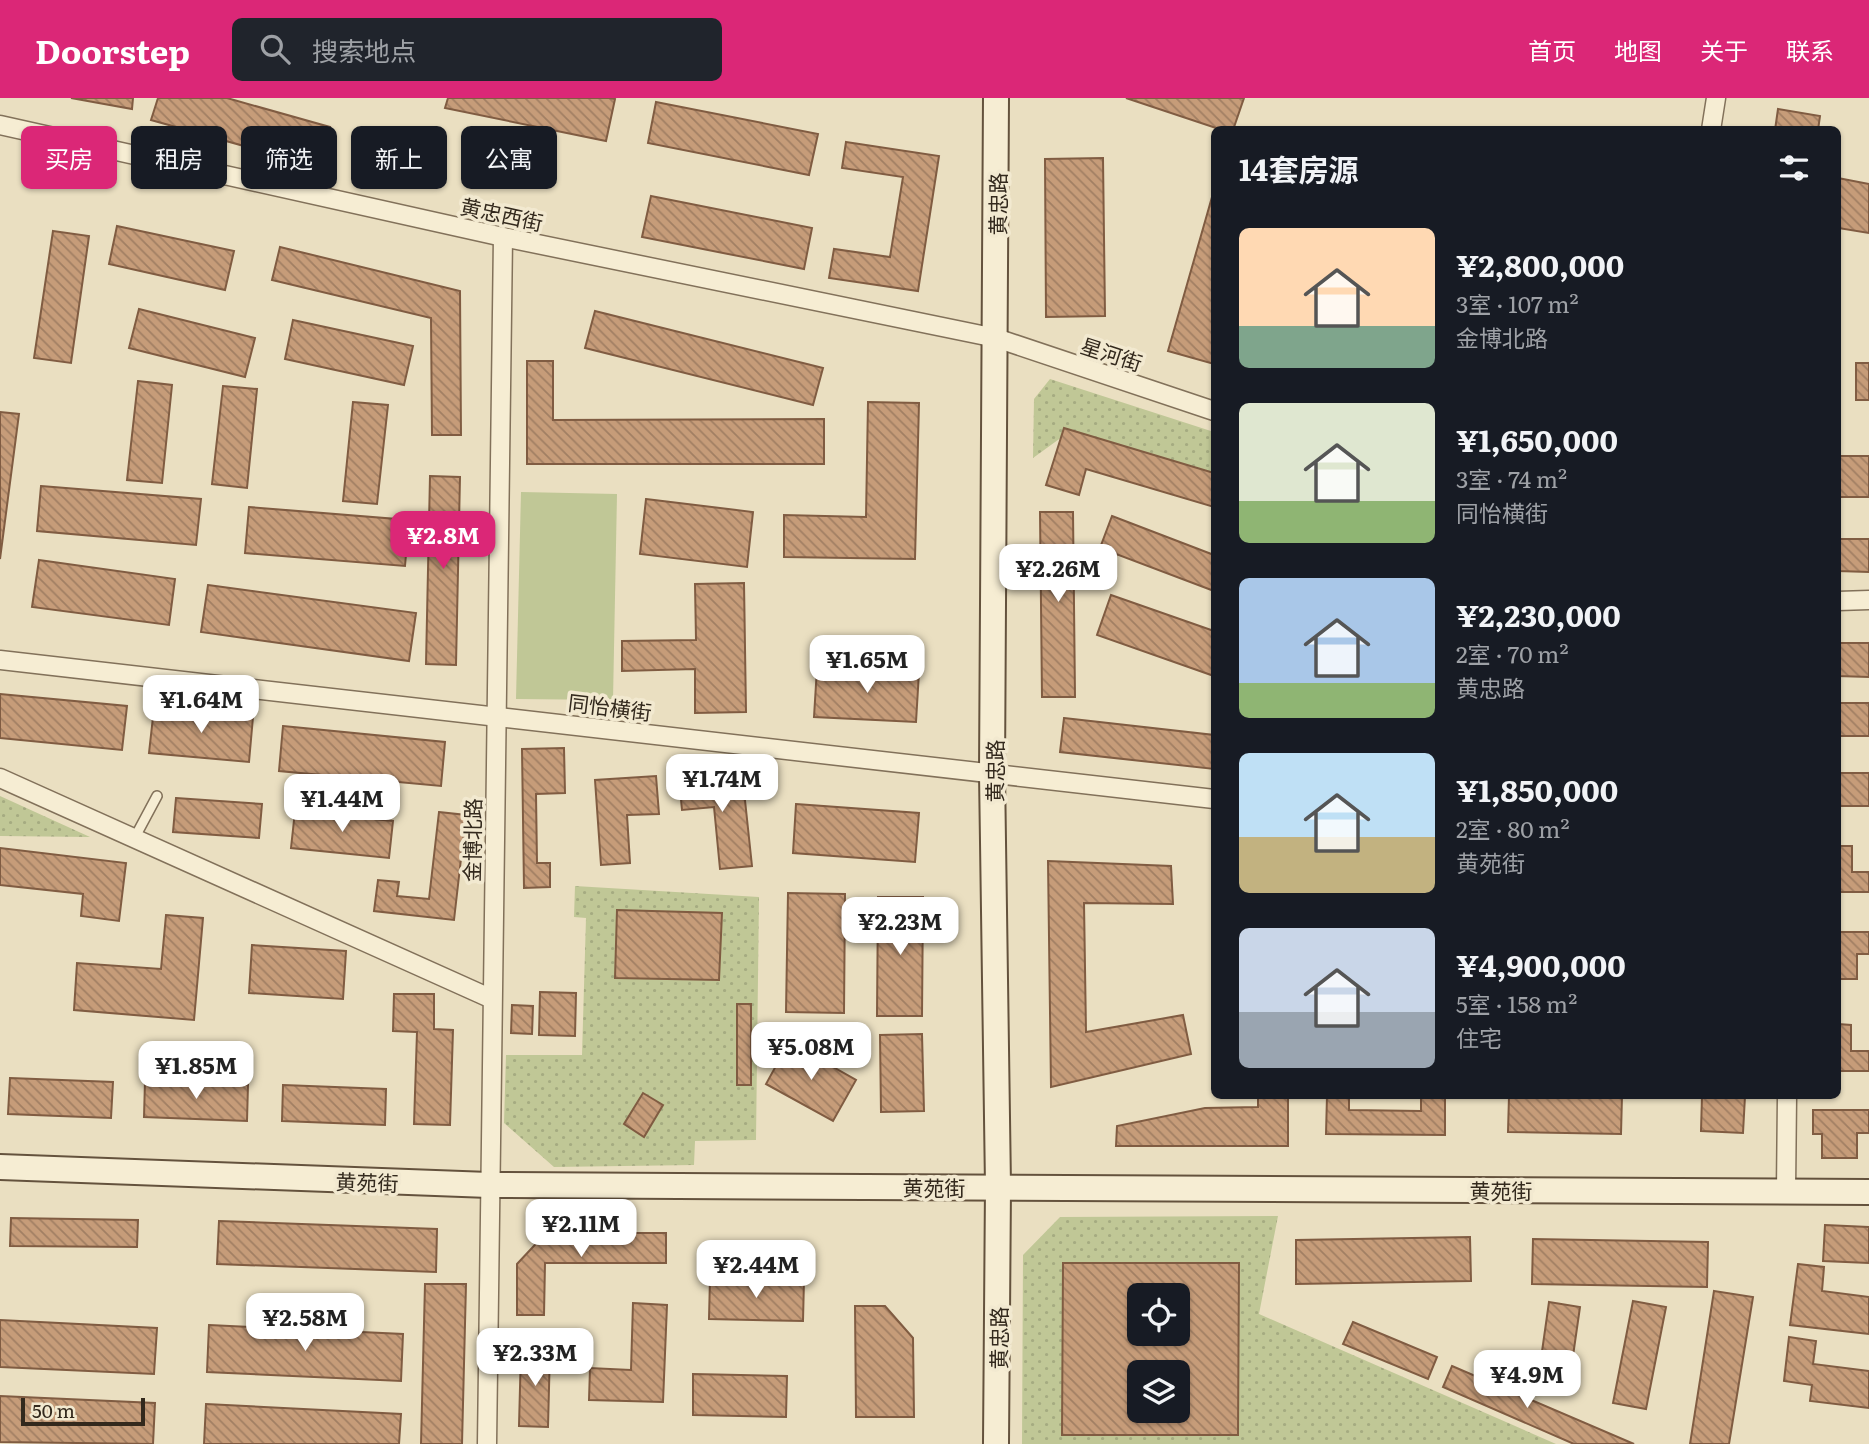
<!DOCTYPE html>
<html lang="zh">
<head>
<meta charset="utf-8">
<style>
  body { margin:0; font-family:Literata,"Noto Sans SC",serif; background:#20242c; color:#f1f3f6; height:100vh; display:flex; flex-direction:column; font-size:26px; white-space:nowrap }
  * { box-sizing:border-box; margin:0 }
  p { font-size:23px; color:#9ea1a6 }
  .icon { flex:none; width:38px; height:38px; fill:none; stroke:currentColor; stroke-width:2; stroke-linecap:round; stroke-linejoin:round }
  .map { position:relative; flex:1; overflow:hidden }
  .details { position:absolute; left:1211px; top:28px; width:630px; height:973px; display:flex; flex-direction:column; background:#171b24; border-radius:10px; box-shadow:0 2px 5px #0004 }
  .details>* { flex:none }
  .hud { position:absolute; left:21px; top:28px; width:665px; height:63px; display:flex; gap:14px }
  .controls { position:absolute; left:1127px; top:1185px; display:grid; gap:14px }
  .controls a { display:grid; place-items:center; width:63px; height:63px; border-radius:10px; background:#171b24; box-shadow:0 2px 5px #0004; font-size:35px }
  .scale { position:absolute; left:21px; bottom:18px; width:124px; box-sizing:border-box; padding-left:7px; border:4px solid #33291d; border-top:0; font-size:19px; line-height:24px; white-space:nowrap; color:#33291d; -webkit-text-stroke:5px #f2e9d0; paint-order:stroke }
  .price { position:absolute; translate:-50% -60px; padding:0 16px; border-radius:14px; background:#fff; color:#222; font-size:23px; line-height:46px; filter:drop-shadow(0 2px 4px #0008) }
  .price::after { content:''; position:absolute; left:50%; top:42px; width:21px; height:16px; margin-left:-10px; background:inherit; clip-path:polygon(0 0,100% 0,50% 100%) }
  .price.selected { background:#db2777; color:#fff }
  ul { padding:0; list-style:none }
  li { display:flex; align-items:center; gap:21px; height:175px; padding:0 28px }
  li span { display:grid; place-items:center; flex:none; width:196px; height:140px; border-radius:10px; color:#555 }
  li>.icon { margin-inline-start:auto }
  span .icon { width:84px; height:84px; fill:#fffc; stroke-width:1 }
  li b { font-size:30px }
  h2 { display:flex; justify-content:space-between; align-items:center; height:84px; padding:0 28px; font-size:30px }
  .pill { padding:0 24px; border-radius:10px; background:#171b24; box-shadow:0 2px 5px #0004; font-size:24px; line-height:63px }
  .pill.selected { background:#db2777; color:#fff }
  header { display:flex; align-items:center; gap:42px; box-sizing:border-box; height:98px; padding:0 35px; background:#db2777; color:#fff }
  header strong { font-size:33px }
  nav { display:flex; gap:38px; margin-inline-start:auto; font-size:24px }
  .search { width:490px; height:63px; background:#20242c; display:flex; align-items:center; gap:18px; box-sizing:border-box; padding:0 24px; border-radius:10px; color:#9ea1a6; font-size:26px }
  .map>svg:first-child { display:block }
  .green { fill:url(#green-dots); fill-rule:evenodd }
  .pitch { fill:#c0c796 }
  .building { fill:url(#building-back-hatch); stroke:#805c42; stroke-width:2; fill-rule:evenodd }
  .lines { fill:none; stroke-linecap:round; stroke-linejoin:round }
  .lane-casing { stroke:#82715a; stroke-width:12 }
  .street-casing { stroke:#82715a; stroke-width:21 }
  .secondary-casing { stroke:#64523d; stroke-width:28 }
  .lane { stroke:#f6edd3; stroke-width:9 }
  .street { stroke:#f6edd3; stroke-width:18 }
  .secondary { stroke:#f6edd3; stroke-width:24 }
  .labels { text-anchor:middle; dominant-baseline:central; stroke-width:7; stroke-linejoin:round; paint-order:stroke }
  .street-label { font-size:21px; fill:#33291d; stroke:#f2e9d0 }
</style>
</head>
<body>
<header>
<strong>Doorstep</strong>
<div class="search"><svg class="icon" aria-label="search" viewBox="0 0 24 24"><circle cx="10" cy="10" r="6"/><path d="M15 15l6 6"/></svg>搜索地点</div>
<nav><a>首页</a><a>地图</a><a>关于</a><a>联系</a></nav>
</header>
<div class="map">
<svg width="1869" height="1346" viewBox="0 0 1869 1346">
  <defs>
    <pattern id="green-dots" width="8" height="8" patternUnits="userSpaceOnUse" patternTransform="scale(1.75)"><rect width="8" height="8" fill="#c0c796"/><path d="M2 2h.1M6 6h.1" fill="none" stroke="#a5ab81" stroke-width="1.8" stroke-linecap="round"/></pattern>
    <pattern id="building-back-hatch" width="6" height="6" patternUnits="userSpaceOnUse" patternTransform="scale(1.75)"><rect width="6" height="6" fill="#c69c79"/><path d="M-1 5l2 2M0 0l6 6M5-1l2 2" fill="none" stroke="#a17f63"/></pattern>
  </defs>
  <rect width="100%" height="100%" fill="#eadfc1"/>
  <!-- green -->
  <g class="green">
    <polygon points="1050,281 1214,334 1214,385 1062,339 1033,360 1034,301"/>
    <polygon points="0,698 90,739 0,738"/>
    <polygon points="575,788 759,799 756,1042 695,1043 694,1067 554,1069 504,1025 506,957 582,957 586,820 574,819"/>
    <path d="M1278,1118L1259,1216L1556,1346H1022L1023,1157L1060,1119ZM1139,1197H1178V1236H1139ZM1139,1274H1178V1312H1139Z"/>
  </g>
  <!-- pitch -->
  <polygon class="pitch" points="521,394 617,396 613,602 516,601"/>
  <!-- building -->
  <g class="building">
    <polygon points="71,0 133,0 132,11"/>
    <polygon points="158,0 227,0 330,29 319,69 151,22"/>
    <polygon points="448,0 609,0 615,1 606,43 445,10"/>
    <polygon points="1126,0 1244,0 1233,32 1222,32"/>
    <polygon points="656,4 818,36 809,77 648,45"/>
    <polygon points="1778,11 1820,18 1818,32 1775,32"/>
    <polygon points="846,44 939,58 918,193 829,180 834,151 890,159 903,79 842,70"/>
    <polygon points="1103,60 1105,218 1046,219 1045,61"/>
    <polygon points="1838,80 1869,86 1869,135 1838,130"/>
    <polygon points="1214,92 1214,266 1168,253"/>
    <polygon points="651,98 812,130 804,171 642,139"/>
    <polygon points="117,128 234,153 225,192 109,166"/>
    <polygon points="53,133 89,138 71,265 34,260"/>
    <polygon points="280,149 460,193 461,337 432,337 431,220 272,182"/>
    <polygon points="139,211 255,240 245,279 129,250"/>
    <polygon points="595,213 823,270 813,307 585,250"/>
    <polygon points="293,222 413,248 404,287 285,261"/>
    <polygon points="527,263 553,263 553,322 824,321 824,366 527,366"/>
    <rect x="1856" y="265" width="13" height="37"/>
    <polygon points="138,283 172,287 162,385 127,382"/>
    <polygon points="223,288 257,291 247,390 212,386"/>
    <polygon points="353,304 388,307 377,406 343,403"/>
    <polygon points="868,304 919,305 915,461 784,459 784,417 866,419"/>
    <polygon points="0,314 19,316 0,461"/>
    <polygon points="1064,330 1214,375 1214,409 1086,371 1079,397 1046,387"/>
    <polygon points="1839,358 1869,358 1869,399 1838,399"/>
    <polygon points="430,378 460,379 456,567 426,566"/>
    <polygon points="41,388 201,401 196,447 37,433"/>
    <polygon points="646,401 753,414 747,469 640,456"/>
    <polygon points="249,409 409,422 405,468 245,455"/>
    <polygon points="1040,414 1073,414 1075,599 1042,599"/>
    <polygon points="1112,418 1214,457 1214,493 1100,450"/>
    <polygon points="1838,441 1869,441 1869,474 1838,473"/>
    <polygon points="39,462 175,481 169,527 32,509"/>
    <polygon points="744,485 746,614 695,615 695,571 622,573 622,543 696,542 695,486"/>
    <polygon points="208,487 416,515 409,563 201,534"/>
    <polygon points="1111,497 1214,533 1214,578 1097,537"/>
    <polygon points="1838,545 1869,545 1869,579 1838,578"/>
    <polygon points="817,570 919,574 916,624 814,619"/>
    <polygon points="0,596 127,608 122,652 0,640"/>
    <rect x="1838" y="605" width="31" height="33"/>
    <polygon points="154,610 253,619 249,664 149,655"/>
    <polygon points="1064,620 1214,637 1214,671 1060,654"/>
    <polygon points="283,628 445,644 441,688 279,673"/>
    <polygon points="564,650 565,695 536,696 537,765 550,765 550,789 524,790 522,651"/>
    <polygon points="742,674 752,768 720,771 714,709 682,712 679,681"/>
    <rect x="1838" y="675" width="31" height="33"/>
    <polygon points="656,678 659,716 627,717 630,765 601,767 595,682"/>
    <polygon points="176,700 262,706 259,740 173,734"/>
    <polygon points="796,706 919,715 915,764 793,755"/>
    <polygon points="295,713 393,723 389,760 291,750"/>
    <polygon points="439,714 466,717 454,822 374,813 378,782 399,784 397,798 429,801"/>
    <polygon points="1838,748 1852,748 1852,774 1869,774 1869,794 1838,794"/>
    <polygon points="0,750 126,765 119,823 81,818 83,796 0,787"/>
    <polygon points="1048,763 1171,768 1173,806 1084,805 1086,934 1183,917 1191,956 1051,989"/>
    <polygon points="788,795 845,796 844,915 786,914"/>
    <polygon points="878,799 923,799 922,918 877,918"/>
    <polygon points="617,812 722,815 719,882 615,880"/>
    <polygon points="166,817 203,820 194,922 74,912 77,865 161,871"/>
    <polygon points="1838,834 1869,834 1869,856 1857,856 1857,881 1838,881"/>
    <polygon points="252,847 346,853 343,901 249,895"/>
    <polygon points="540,894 576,895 575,938 539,937"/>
    <polygon points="394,896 434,896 434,931 453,932 450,1027 414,1026 417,934 393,933"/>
    <rect x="737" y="906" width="14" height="81"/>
    <polygon points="512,907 533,908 532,936 511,935"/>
    <polygon points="1838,926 1851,927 1851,953 1869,953 1869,973 1838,973"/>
    <polygon points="922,936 924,1013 881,1014 880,937"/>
    <polygon points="789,944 856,982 833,1023 766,986"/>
    <polygon points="10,980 113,984 111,1020 8,1016"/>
    <polygon points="145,983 248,987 247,1023 144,1019"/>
    <polygon points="283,987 386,991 385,1027 282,1023"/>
    <polygon points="643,995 663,1007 644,1039 624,1026"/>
    <polygon points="1258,998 1288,998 1288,1048 1116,1048 1117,1028 1205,1010 1258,1009"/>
    <polygon points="1327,998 1349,998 1349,1012 1421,1013 1421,998 1445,998 1445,1037 1326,1036"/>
    <polygon points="1509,998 1622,998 1621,1036 1508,1034"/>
    <polygon points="1702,998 1745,998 1743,1035 1701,1033"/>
    <polygon points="1813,1012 1869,1012 1869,1035 1857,1035 1857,1060 1822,1060 1822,1036 1813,1036"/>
    <polygon points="11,1120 138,1122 137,1149 10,1148"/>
    <polygon points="219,1123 437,1131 436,1174 217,1166"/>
    <polygon points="1825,1127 1869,1129 1869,1165 1823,1163"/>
    <polygon points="546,1135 666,1135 666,1165 545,1165 544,1217 517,1217 517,1166"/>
    <polygon points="1470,1139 1471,1183 1296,1186 1296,1142"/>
    <polygon points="1533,1141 1708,1144 1707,1189 1532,1186"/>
    <path d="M1063,1165H1239L1238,1337H1062ZM1139,1197H1178V1236H1139ZM1139,1274H1178V1312H1139Z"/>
    <polygon points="1798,1166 1824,1169 1822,1193 1869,1199 1869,1236 1790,1227"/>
    <polygon points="710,1180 804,1182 803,1223 709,1221"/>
    <polygon points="425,1186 466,1186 462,1346 421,1346"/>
    <polygon points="1714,1193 1753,1199 1729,1346 1690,1346"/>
    <polygon points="1633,1203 1666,1209 1646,1311 1613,1305"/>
    <polygon points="1549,1204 1580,1209 1568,1293 1537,1289"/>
    <polygon points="633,1205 667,1207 663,1304 589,1302 590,1270 631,1272"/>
    <polygon points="855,1208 885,1208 913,1240 914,1319 856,1319"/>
    <polygon points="0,1222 157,1230 154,1276 0,1269"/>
    <polygon points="1353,1224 1437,1259 1428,1281 1343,1246"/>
    <polygon points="209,1227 403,1236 401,1283 207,1274"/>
    <polygon points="1789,1239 1816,1243 1813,1266 1869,1273 1869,1310 1810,1303 1812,1287 1784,1283"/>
    <polygon points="521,1252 550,1252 548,1329 519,1328"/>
    <polygon points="1452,1268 1634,1346 1574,1346 1443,1289"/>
    <polygon points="693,1276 787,1278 786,1319 693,1317"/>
    <polygon points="0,1298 155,1305 153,1346 0,1344"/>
    <polygon points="206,1306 401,1316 399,1346 204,1346"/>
  </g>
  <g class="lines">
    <defs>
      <polyline id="lane" points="134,741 157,698"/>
      <g id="street">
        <polyline points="0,27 503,139 996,240 1214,313"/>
        <polyline points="1711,32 1716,0"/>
        <polyline points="1838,503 1869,502"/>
        <polyline points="0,562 1214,701"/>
        <polyline points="0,680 492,901"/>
        <polyline points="1786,1092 1787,998"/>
        <polyline points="487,1346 503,139"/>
      </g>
      <g id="secondary">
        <polyline points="0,1069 489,1087 1869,1094"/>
        <polyline points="996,1346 998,1088 992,675 996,0"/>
      </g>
    </defs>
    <!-- lane casing -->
    <use href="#lane" class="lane-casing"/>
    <!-- street casing -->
    <use href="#street" class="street-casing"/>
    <!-- secondary casing -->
    <use href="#secondary" class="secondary-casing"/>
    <!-- lane -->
    <use href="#lane" class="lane"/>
    <!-- street -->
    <use href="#street" class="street"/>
    <!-- secondary -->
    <use href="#secondary" class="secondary"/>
  </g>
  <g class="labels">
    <!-- street labels -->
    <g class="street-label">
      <text transform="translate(996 106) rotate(-90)">黄忠路</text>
      <text transform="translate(502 115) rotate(12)">黄忠西街</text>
      <text transform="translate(1112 255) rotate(18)">星河街</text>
      <text transform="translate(610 608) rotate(7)">同怡横街</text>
      <text transform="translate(993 673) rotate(-90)">黄忠路</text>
      <text transform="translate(471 742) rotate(-89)">金博北路</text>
      <text transform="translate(367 1083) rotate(2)">黄苑街</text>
      <text x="934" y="1088">黄苑街</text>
      <text x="1501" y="1091">黄苑街</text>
      <text transform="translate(997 1240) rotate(-90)">黄忠路</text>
    </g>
  </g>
</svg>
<div class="controls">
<a><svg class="icon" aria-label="locate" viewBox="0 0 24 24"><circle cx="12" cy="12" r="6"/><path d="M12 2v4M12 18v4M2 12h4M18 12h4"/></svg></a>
<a><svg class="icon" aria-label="layers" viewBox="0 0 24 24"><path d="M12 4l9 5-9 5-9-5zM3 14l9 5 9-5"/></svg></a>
</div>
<div class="scale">50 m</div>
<b class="price selected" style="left:443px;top:473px">¥2.8M</b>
<b class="price" style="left:1058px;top:506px">¥2.26M</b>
<b class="price" style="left:867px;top:597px">¥1.65M</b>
<b class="price" style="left:201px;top:637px">¥1.64M</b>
<b class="price" style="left:722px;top:716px">¥1.74M</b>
<b class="price" style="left:342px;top:736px">¥1.44M</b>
<b class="price" style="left:900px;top:859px">¥2.23M</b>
<b class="price" style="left:811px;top:984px">¥5.08M</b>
<b class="price" style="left:196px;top:1003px">¥1.85M</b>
<b class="price" style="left:581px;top:1161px">¥2.11M</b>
<b class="price" style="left:756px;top:1202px">¥2.44M</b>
<b class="price" style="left:305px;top:1255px">¥2.58M</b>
<b class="price" style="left:535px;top:1290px">¥2.33M</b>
<b class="price" style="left:1527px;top:1312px">¥4.9M</b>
<div class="hud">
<a class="pill selected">买房</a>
<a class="pill">租房</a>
<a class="pill">筛选</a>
<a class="pill">新上</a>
<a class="pill">公寓</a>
</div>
<section class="details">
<h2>14套房源<svg class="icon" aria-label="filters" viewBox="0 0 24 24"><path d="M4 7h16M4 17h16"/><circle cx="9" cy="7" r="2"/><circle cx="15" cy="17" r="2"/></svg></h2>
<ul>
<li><span style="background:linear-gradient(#ffd9b3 70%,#7fa58c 0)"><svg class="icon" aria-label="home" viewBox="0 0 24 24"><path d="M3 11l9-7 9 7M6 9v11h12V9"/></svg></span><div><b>¥2,800,000</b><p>3室 · 107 m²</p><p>金博北路</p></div></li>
<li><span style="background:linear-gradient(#dfe7d0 70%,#8fb573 0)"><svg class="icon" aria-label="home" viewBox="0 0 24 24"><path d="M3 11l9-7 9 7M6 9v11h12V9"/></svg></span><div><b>¥1,650,000</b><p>3室 · 74 m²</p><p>同怡横街</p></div></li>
<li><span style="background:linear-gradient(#a9c7e8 75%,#8fb573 0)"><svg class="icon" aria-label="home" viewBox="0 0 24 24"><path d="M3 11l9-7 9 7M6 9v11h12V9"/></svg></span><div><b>¥2,230,000</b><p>2室 · 70 m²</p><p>黄忠路</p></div></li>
<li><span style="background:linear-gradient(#bfe0f5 60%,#c2b280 0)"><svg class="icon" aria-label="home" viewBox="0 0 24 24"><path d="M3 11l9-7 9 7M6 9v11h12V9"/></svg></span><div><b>¥1,850,000</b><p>2室 · 80 m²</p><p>黄苑街</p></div></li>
<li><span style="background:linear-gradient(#c9d6e8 60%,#9aa5b1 0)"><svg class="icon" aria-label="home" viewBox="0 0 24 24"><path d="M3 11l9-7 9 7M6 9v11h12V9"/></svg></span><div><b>¥4,900,000</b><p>5室 · 158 m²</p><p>住宅</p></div></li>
</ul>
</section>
</div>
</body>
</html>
